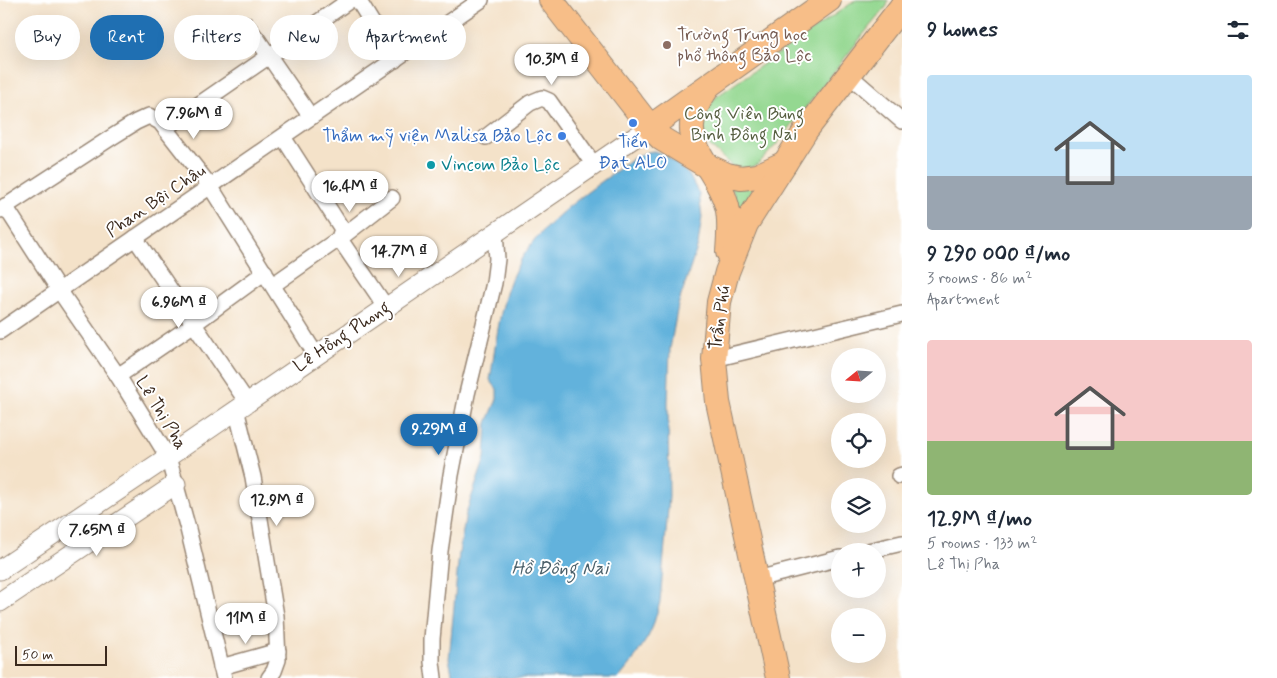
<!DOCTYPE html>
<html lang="en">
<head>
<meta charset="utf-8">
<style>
  body { margin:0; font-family:Mynerve,sans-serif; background:#f6f6f7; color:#1f2937; height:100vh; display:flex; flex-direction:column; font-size:19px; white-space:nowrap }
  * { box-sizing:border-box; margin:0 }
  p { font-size:16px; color:#747a83 }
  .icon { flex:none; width:28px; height:28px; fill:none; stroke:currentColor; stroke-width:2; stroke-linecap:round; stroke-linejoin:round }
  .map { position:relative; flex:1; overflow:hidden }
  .sheet { display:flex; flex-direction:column; background:#fff; width:375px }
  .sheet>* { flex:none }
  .guide { position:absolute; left:15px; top:15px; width:475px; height:45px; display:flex; gap:10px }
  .needle { width:32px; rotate:252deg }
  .fabs { position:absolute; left:831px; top:348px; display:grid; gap:10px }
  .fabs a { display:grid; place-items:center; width:55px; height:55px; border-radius:50%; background:#fff; box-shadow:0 5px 20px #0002; font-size:25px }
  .scale { position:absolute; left:15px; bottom:12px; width:92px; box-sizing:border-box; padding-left:5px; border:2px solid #3b2a1e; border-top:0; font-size:14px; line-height:18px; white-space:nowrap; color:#3b2a1e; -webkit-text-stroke:4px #fff; paint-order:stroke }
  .price { position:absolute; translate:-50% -42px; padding:0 11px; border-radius:18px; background:#fff; color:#222; font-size:16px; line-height:32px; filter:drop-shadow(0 1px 2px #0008) }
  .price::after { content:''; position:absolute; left:50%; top:30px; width:15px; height:11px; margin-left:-8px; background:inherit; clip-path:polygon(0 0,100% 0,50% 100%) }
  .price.selected { background:#1f6fb2; color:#fff }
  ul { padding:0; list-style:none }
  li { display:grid; align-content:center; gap:10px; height:265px; padding:0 25px }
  li span { display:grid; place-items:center; height:155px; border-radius:5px; color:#555 }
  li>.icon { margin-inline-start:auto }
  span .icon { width:90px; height:90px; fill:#fffc; stroke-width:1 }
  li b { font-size:21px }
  h2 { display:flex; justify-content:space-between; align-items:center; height:60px; padding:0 25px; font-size:21px }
  .chip { padding:0 18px; border-radius:22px; background:#fff; box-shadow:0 5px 20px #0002; font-size:18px; line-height:45px }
  .chip.selected { background:#1f6fb2; color:#fff }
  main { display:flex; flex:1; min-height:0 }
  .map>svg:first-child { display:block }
  .green { fill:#94d891; stroke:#688158 }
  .water { fill:#62b2dc; stroke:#4e6e7d }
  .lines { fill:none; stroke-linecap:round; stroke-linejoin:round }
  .minor-casing { stroke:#988674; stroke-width:18 }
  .tertiary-casing { stroke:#988674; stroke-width:21 }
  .trunk-casing { stroke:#988674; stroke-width:26 }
  .minor { stroke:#fff; stroke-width:15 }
  .tertiary { stroke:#fff; stroke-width:19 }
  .trunk { stroke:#f7be88; stroke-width:24 }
  .education-dot { fill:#8d6e63; stroke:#fff; stroke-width:2 }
  .shop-dot { fill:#3f7fe0; stroke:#fff; stroke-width:2 }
  .culture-dot { fill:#0f9aa8; stroke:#fff; stroke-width:2 }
  .labels { text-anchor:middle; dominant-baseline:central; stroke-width:4; stroke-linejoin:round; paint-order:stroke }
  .education-label { font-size:18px; fill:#785e54; stroke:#fff; text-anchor:start }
  .park-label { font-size:18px; fill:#565e40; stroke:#fff }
  .shop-label { font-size:18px; fill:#366cbe; stroke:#fff; text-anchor:end }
  .culture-label { font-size:18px; fill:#0d838f; stroke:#fff; text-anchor:start }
  .street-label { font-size:18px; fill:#3b2a1e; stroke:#fff }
  .water-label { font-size:19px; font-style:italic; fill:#4b606a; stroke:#fff }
</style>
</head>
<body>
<main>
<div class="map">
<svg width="902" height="678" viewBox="0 0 902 678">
  <rect width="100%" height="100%" fill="#fff"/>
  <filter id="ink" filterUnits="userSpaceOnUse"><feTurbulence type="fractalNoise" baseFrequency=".02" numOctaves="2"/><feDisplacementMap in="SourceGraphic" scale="10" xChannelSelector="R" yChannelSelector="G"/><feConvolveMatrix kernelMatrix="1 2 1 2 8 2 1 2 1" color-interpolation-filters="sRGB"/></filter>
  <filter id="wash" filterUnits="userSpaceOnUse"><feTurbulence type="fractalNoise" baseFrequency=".0096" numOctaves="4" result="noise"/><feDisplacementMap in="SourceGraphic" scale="20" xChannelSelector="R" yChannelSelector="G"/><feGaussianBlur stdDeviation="1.12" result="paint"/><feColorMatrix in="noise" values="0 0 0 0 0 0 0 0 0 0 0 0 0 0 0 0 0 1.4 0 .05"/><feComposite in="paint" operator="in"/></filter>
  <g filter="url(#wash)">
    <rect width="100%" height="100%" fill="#f4e2c9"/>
    <!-- green -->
    <g class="green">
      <polygon points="856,0 888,0 887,6 870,26 776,145 758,164 749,168 733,167 708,144 702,132 705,111 716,97"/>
      <polygon points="730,183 753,187 740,212"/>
    </g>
    <!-- water -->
    <path class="water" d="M654,151L667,156L689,175L699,194L702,217L698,245L678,305L670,349L668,402L669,497L660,602L653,626L648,637L630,665L619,678H453L449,659L459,553L466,513L485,458L487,423L497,399V389L490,380C495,350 498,319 507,290C527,228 585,195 634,158L647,152Z"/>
  </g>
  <g filter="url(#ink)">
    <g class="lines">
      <defs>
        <g id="minor">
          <polyline points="358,0 395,60"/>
          <polyline points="245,24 258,40 311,117"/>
          <polyline points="849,75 902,121"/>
          <polyline points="165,128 350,0"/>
          <polyline points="283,137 342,229 339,238 386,307"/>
          <polyline points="486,137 530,103 542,98 549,101 594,165"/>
          <polyline points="5,206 59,290 118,376 168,457 188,529 224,678"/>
          <polyline points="0,210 112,137 136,122 149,116 160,122 210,186 316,355"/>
          <polyline points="135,238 247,402"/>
          <polyline points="273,285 347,233 392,198"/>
          <polyline points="0,331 481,0"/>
          <polyline points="714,359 902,314"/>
          <polyline points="118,376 194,324 265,272"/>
          <polyline points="236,409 253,477 276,616 278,660 274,671 269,678"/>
          <polyline points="899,476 902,475"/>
          <polyline points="868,551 902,543"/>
          <polyline points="757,579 840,558"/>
          <polyline points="221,667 278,651"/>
          <polyline points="434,678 432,662 432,639 440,551 451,475 467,394 494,283 497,259 495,233"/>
        </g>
        <g id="tertiary">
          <polyline points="0,570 168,457 650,127"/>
          <polyline points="0,602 176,484"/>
        </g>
        <g id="trunk">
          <polyline points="551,0 650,127 662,139 705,165 727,175 741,178 757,176 785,163"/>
          <path d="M706,90C669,142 715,161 727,206C731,221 729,236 728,252"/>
          <polyline points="650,127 829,0"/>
          <polyline points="778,678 718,402 714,359 719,302 727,272 746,224 806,130 902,6"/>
        </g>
      </defs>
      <!-- minor casing -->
      <use href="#minor" class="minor-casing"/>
      <!-- tertiary casing -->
      <use href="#tertiary" class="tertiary-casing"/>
      <!-- trunk casing -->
      <use href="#trunk" class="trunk-casing"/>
      <!-- minor -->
      <use href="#minor" class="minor"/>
      <!-- tertiary -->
      <use href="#tertiary" class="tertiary"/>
      <!-- trunk -->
      <use href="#trunk" class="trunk"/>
    </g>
  </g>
  <!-- markers -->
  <circle class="education-dot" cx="667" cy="45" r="5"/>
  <g class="shop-dot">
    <circle cx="633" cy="123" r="5"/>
    <circle cx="562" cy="136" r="5"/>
  </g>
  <circle class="culture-dot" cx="431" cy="165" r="5"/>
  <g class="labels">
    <!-- education labels -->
    <g class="education-label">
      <text x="677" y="35">Trường Trung học<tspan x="677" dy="21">phổ thông Bảo Lộc</tspan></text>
    </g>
    <!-- park labels -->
    <g class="park-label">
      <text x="744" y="114">Công Viên Bùng<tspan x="744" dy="21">Binh Đồng Nai</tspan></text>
    </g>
    <!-- shop labels -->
    <g class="shop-label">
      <text x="552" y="136">Thẩm mỹ viện Malisa Bảo Lộc</text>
      <text x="633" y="142" text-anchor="middle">Tiến<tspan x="633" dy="21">Đạt ALO</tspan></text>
    </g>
    <!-- culture labels -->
    <g class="culture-label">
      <text x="441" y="165">Vincom Bảo Lộc</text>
    </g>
    <!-- street labels -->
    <g class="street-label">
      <text transform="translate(156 201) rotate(-34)">Phan Bội Châu</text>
      <text transform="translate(720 318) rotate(-82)">Trần Phú</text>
      <text transform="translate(342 337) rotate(-34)">Lê Hồng Phong</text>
      <text transform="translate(161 413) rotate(59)">Lê Thị Pha</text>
    </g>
    <!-- water labels -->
    <g class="water-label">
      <text x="560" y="568">Hồ Đồng Nai</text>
    </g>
  </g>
</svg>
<div class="fabs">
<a><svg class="needle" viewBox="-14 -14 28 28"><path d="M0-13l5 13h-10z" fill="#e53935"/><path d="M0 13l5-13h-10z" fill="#747a83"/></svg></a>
<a><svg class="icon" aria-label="locate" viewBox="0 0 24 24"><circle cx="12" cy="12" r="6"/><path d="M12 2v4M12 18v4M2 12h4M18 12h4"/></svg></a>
<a><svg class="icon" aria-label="layers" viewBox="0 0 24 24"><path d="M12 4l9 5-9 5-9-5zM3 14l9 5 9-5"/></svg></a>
<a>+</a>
<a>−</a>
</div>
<div class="scale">50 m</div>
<b class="price" style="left:552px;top:86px">10.3M ₫</b>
<b class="price" style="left:194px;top:140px">7.96M ₫</b>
<b class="price" style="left:350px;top:213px">16.4M ₫</b>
<b class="price" style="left:399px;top:278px">14.7M ₫</b>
<b class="price" style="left:179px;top:329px">6.96M ₫</b>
<b class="price selected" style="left:439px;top:456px">9.29M ₫</b>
<b class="price" style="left:277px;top:527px">12.9M ₫</b>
<b class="price" style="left:97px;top:557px">7.65M ₫</b>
<b class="price" style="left:246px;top:645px">11M ₫</b>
<div class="guide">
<a class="chip">Buy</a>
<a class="chip selected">Rent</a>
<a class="chip">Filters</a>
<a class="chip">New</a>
<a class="chip">Apartment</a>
</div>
</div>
<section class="sheet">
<h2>9 homes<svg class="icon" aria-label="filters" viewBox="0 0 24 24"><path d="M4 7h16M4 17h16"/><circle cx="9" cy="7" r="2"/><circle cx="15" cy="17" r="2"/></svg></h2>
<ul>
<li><span style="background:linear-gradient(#bfe0f5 65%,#9aa5b1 0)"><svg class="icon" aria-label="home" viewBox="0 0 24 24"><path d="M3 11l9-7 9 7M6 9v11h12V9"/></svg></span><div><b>9 290 000 ₫/mo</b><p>3 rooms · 86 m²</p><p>Apartment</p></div></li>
<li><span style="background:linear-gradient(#f6c9c9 65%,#8fb573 0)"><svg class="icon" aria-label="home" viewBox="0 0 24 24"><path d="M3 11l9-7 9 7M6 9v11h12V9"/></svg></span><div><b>12.9M ₫/mo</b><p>5 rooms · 133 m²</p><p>Lê Thị Pha</p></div></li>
</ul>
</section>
</main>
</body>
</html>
